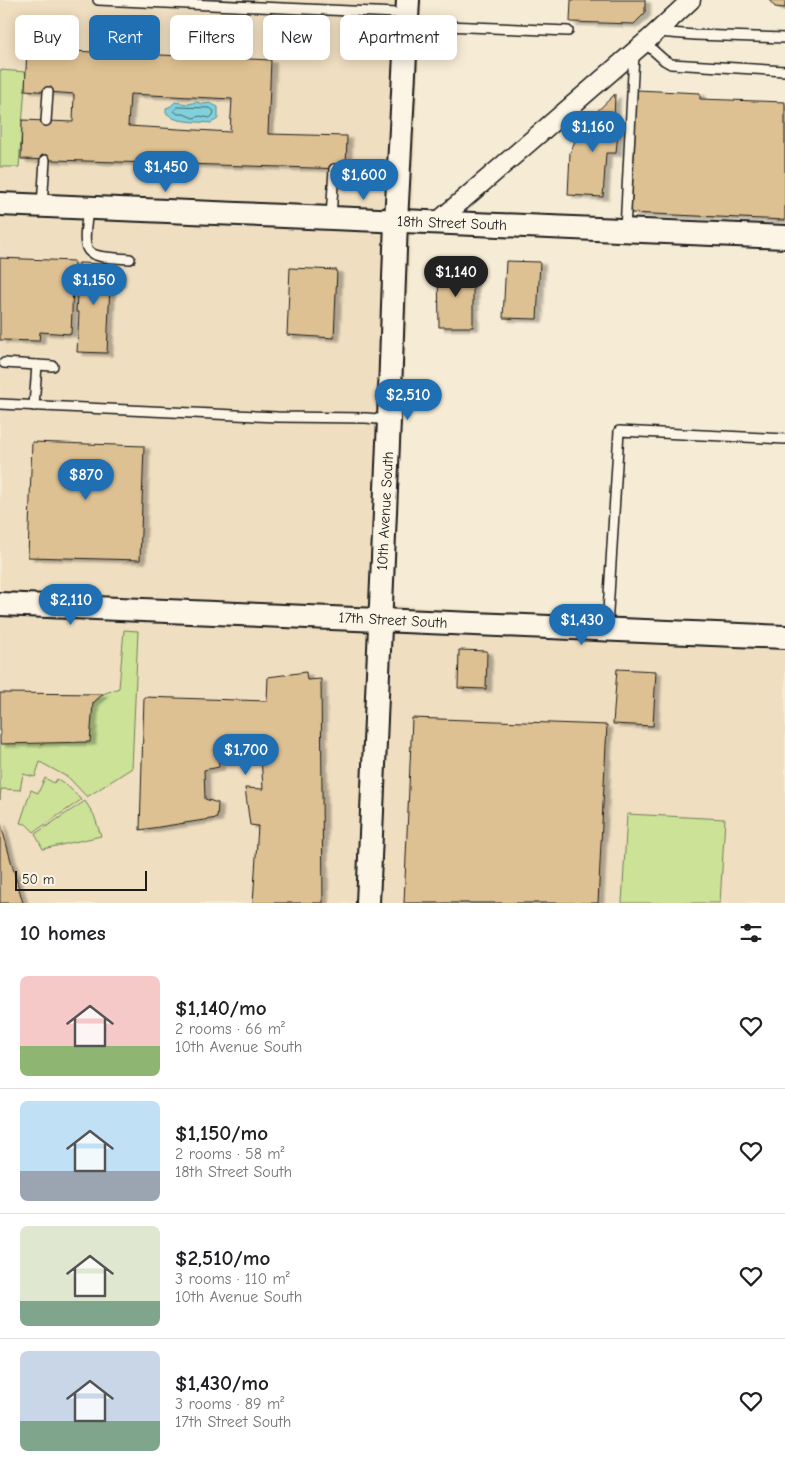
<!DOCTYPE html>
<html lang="en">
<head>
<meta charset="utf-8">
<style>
  body { margin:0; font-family:"Comic Neue",sans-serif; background:#f2f2f2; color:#202124; height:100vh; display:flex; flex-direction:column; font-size:19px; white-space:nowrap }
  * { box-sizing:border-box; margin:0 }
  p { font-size:16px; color:#757577 }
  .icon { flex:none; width:28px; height:28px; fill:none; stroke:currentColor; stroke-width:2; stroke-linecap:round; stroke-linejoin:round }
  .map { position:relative; height:903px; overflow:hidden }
  .drawer { display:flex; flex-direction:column; background:#fff; flex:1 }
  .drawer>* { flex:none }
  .top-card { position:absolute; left:15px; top:15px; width:500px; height:45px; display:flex; gap:10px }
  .scale { position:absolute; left:15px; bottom:12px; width:132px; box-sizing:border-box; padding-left:5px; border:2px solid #1c1c1c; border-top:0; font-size:14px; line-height:18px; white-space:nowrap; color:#1c1c1c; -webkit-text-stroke:4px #fcf5e5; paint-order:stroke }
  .price { position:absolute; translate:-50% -42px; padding:0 11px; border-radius:18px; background:#1f6fb2; color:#fff; font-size:16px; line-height:32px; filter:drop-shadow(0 1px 2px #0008) }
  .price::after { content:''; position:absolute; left:50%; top:30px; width:15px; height:11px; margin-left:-8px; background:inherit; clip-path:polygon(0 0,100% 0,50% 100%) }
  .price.on { background:#222; color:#fff }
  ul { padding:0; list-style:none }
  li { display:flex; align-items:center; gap:15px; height:125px; padding:0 20px }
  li+li { border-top:1px solid #e0e0e0 }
  li span { display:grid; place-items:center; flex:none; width:140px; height:100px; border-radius:8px; color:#555 }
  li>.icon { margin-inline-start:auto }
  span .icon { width:60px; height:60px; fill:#fffc; stroke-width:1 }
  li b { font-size:21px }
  h2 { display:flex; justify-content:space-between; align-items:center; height:60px; padding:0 20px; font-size:21px }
  .tag { padding:0 18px; border-radius:8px; background:#fff; box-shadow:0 2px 12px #0003; font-size:18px; line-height:45px }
  .tag.on { background:#1f6fb2; color:#fff }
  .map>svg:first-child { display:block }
  .built { fill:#efdec0 }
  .green { fill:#cbe297; stroke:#747f5a }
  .water { fill:#81d1dc; stroke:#59898f }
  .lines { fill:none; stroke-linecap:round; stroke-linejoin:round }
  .shore { stroke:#446469; stroke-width:1 }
  .building { fill:#dec192; stroke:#1c1c1c; fill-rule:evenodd; filter:url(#shadow) }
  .service-casing { stroke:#1c1c1c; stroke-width:12 }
  .minor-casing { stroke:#1c1c1c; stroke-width:21 }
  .tertiary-casing { stroke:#1c1c1c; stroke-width:26 }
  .service { stroke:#fcf5e5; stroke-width:9 }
  .minor { stroke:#fcf5e5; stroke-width:18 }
  .tertiary { stroke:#fcf5e5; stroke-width:22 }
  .labels { text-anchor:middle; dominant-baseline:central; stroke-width:5; stroke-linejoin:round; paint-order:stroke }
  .street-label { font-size:15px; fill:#1c1c1c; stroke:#fcf5e5 }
</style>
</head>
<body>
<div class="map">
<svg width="785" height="903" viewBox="0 0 785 903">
  <defs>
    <filter id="shadow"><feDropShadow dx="5.5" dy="3" stdDeviation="1" flood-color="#0004"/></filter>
  </defs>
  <rect width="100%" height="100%" fill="#f6ebd4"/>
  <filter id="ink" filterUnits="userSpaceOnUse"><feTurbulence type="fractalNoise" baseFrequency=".02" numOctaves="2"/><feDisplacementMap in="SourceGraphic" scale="10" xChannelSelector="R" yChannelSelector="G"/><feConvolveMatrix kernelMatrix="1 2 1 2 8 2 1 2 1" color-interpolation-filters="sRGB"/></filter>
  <g filter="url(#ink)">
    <!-- built -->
    <polygon class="built" points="0,0 422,0 394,605 607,619 785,636 785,903 0,903"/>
    <!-- green -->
    <g class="green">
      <polygon points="0,70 26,72 19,167 0,167"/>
      <polygon points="124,630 138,631 132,768 87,797 69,778 40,762 35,777 23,774 20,790 1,789 0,800 0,744 93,703 103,694 119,688"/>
      <path d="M45,778L54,783L57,779C67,784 74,792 81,800L34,832L26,824L20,823L31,790L38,793Z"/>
      <polygon points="85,801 94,815 101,836 43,849 35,834"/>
      <polygon points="627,814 725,819 720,903 622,903"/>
    </g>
    <!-- water -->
    <path class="water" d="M175,102L188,104L197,102L202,104L210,103L218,107V119L211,123C202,122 180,122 173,118C170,116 168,114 166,113V108L171,106Z"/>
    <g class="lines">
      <!-- shore -->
      <polygon class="shore" points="178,107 210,108 214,111 213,115 210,118 200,116 193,118 184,114 178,114 174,111"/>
    </g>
    <!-- building -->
    <g class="building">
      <polygon points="571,0 645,0 645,13 634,24 570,22"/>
      <polygon points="769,0 785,0 785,8 775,7"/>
      <path d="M27,49L271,60L268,134L347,136L346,169L21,159L22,120L73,122L74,94L25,90ZM130,94L232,99L230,132L128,126Z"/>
      <polygon points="637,90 700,93 700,99 785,102 785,220 631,213"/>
      <polygon points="615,94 614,120 619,121 616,153 606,153 603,197 568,195 570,153 578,134 588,125 585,123"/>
      <polygon points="0,258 74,261 71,334 40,332 39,341 0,340"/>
      <polygon points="506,261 540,262 537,319 503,318"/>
      <polygon points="79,263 106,264 106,269 120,270 119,284 110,283 107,353 77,352 79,312 76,312"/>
      <polygon points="290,268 337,270 334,338 287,335"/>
      <polygon points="438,270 473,270 473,327 439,327"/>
      <polygon points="32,442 144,446 140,560 28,557"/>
      <polygon points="459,650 487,651 486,689 458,688"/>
      <polygon points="617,669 656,671 653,726 613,724"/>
      <polygon points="306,672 307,680 321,679 323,903 253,903 258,826 250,825 245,788 263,789 261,755 218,753 219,767 204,770 205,799 218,803 217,818 140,830 144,697 267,701 268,677"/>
      <polygon points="0,693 103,694 93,703 90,742 0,744"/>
      <polygon points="412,718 607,725 598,903 404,903"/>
      <polygon points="0,821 13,868 23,903 0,903"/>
    </g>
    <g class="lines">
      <defs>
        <g id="service">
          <polyline points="98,0 397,13 411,23 421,25 568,31"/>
          <polyline points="658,32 695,35 785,38"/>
          <polyline points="644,42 664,60 671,64 785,71"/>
          <polyline points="46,121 48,92"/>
          <polyline points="42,206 45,160"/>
          <path d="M88,209C82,257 82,256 130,259"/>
          <polyline points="331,218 334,169"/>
          <polyline points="625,230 634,54"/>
          <polyline points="4,363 53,366"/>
          <polyline points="0,404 277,417 366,418 389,420"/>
          <polyline points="34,406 37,365"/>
          <polyline points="607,628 619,431 785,439"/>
        </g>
        <polyline id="minor" points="436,223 650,38 691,0"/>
        <g id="tertiary">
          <polyline points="0,204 785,237"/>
          <polyline points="0,604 785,637"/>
          <polyline points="368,903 389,420 396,221 408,0"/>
        </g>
      </defs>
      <!-- service casing -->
      <use href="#service" class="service-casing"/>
      <!-- minor casing -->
      <use href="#minor" class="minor-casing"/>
      <!-- tertiary casing -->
      <use href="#tertiary" class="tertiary-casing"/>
      <!-- service -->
      <use href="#service" class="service"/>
      <!-- minor -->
      <use href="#minor" class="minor"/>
      <!-- tertiary -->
      <use href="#tertiary" class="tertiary"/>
    </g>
  </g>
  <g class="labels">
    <!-- street labels -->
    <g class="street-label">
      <text transform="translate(452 223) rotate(2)">18th Street South</text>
      <text transform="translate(385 511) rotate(-87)">10th Avenue South</text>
      <text transform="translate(393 620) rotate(3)">17th Street South</text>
    </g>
  </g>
</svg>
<div class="scale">50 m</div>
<b class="price" style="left:593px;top:153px">$1,160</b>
<b class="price" style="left:166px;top:193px">$1,450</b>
<b class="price" style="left:364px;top:201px">$1,600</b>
<b class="price on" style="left:456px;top:298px">$1,140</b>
<b class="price" style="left:94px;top:306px">$1,150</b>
<b class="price" style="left:408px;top:421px">$2,510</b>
<b class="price" style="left:86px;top:501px">$870</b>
<b class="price" style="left:71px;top:626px">$2,110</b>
<b class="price" style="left:582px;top:646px">$1,430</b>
<b class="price" style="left:246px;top:776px">$1,700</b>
<div class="top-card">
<a class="tag">Buy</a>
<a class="tag on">Rent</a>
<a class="tag">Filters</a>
<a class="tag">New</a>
<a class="tag">Apartment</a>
</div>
</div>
<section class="drawer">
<h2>10 homes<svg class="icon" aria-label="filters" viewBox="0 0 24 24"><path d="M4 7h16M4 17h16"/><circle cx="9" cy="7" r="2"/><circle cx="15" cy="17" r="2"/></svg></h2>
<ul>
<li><span style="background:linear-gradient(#f6c9c9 70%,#8fb573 0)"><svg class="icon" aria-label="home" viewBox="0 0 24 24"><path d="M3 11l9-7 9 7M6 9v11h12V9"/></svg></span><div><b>$1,140/mo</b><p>2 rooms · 66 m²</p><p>10th Avenue South</p></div><svg class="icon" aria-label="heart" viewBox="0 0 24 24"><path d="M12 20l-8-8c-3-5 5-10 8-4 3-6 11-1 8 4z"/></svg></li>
<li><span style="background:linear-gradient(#bfe0f5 70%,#9aa5b1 0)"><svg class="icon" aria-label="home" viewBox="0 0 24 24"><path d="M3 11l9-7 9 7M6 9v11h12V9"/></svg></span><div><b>$1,150/mo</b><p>2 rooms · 58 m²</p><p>18th Street South</p></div><svg class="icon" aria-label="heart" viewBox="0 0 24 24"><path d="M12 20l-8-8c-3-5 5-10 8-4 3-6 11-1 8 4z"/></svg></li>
<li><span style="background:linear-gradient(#dfe7d0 75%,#7fa58c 0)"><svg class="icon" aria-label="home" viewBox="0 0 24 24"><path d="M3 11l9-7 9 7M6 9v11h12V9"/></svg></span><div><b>$2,510/mo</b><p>3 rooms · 110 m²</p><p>10th Avenue South</p></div><svg class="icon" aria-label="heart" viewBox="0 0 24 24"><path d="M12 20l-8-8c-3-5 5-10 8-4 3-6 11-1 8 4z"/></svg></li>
<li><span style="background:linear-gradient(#c9d6e8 70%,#7fa58c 0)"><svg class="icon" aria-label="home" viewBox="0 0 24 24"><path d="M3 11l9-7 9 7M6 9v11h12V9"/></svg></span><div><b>$1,430/mo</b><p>3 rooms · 89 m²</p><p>17th Street South</p></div><svg class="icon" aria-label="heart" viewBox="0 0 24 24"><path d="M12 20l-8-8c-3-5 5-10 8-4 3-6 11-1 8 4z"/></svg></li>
</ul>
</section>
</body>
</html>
